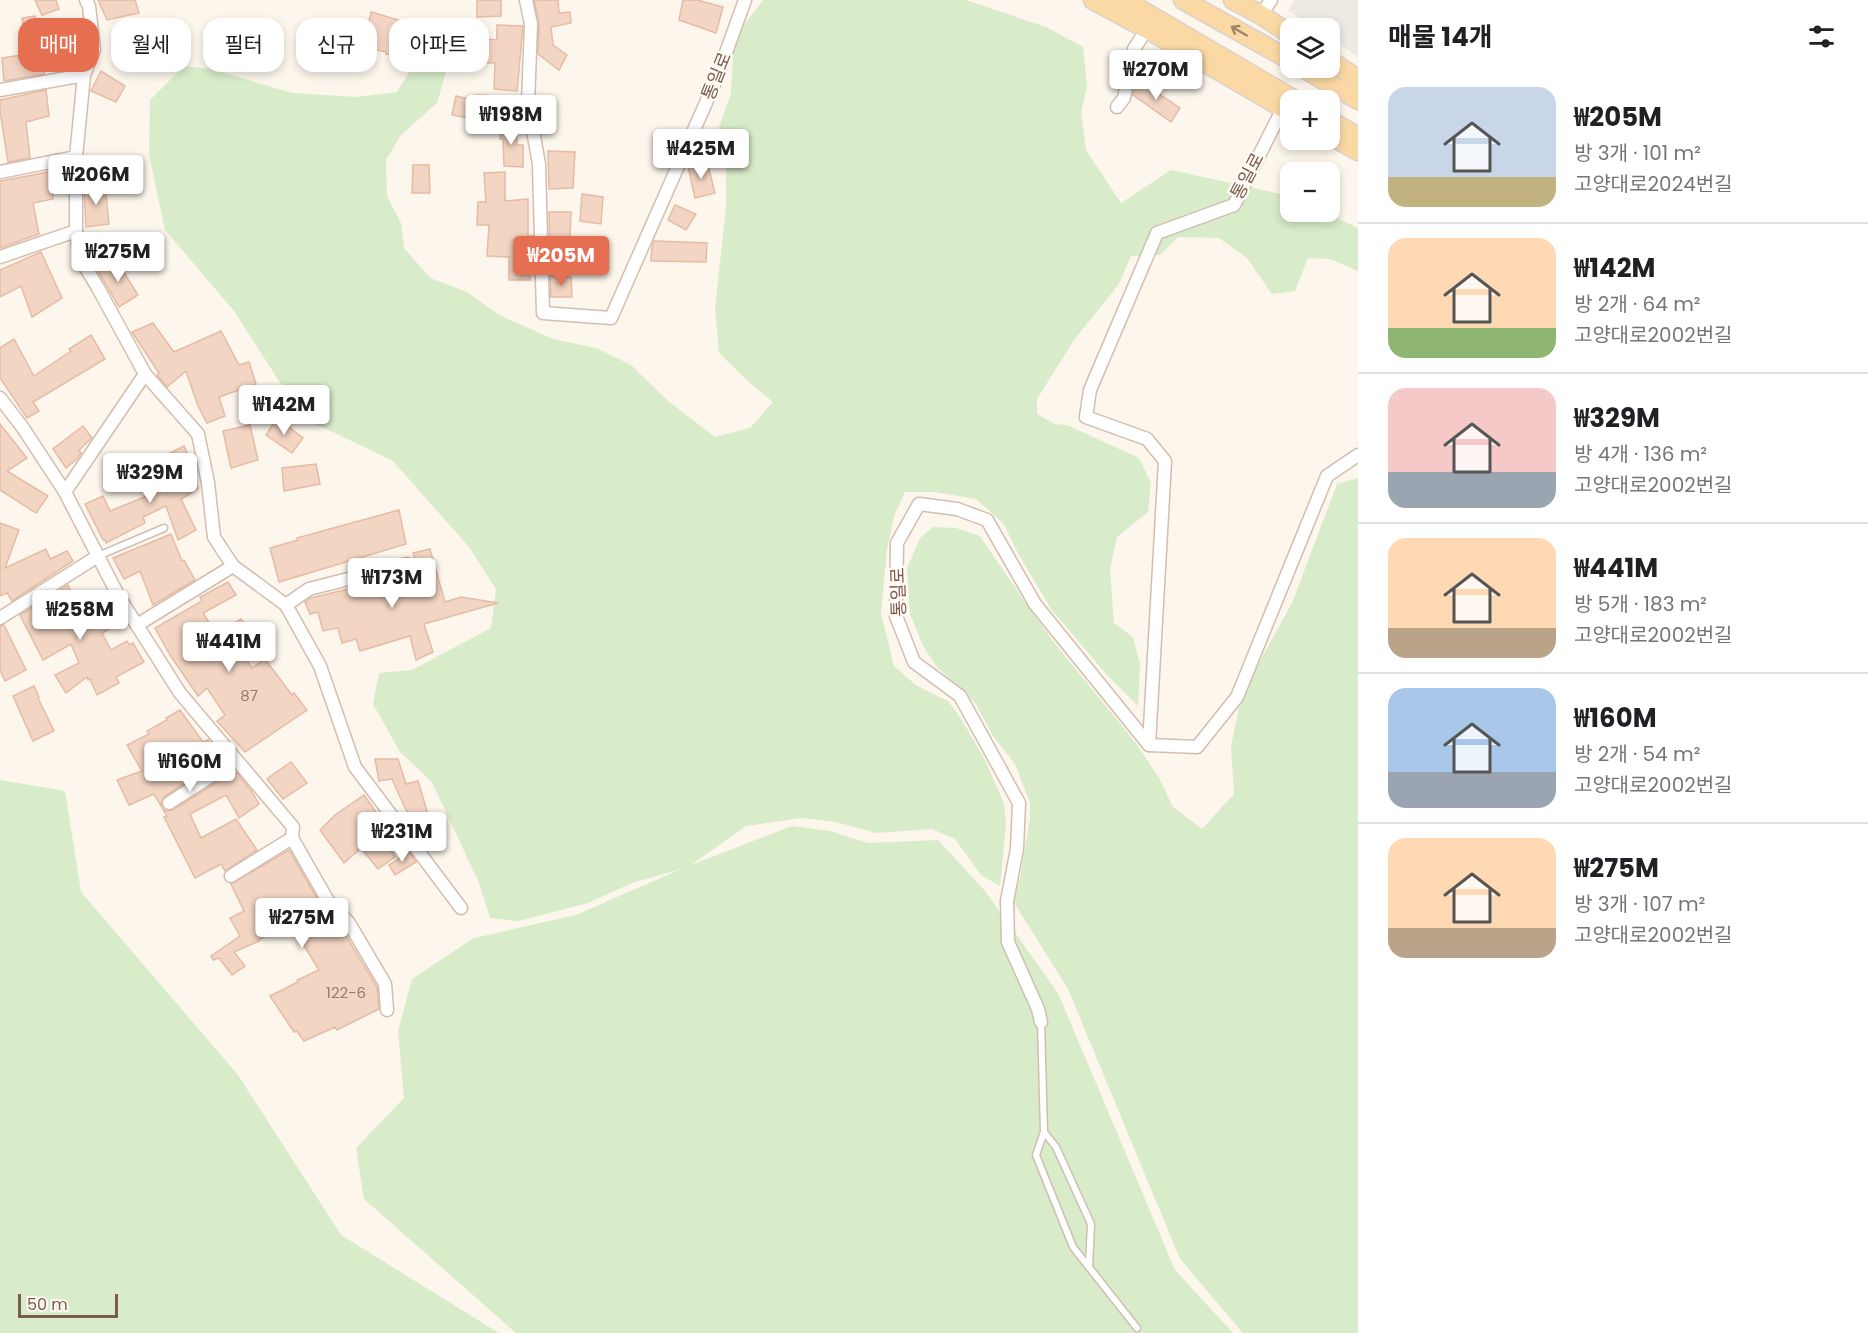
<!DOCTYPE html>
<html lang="ko">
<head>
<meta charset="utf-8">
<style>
  body { margin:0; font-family:Poppins,"Noto Sans KR",sans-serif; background:#f6f6f6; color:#202124; height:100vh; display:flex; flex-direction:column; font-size:22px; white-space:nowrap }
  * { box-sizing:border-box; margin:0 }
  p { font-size:20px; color:#757577 }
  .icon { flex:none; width:33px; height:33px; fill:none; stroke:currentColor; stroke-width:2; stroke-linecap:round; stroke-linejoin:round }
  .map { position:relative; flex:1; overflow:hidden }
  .drawer { display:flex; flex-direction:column; background:#fff; width:510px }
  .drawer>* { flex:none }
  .hud { position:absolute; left:18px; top:18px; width:570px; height:54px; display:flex; gap:12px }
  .controls { position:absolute; left:1280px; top:18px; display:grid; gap:12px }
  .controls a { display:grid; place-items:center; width:60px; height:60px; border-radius:12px; background:#fff; box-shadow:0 3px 9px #0003; font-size:30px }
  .scale { position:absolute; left:18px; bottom:15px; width:100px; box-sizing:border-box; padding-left:6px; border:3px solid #7a5c4d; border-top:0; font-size:16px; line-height:21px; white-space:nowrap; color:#7a5c4d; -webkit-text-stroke:4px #fffaf3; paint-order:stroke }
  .price { position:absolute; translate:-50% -51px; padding:0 14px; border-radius:6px; background:#fff; color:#222; font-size:20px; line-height:39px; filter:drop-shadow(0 2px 3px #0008) }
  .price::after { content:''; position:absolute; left:50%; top:36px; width:18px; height:14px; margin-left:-9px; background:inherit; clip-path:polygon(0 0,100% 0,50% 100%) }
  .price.active { background:#e76f51; color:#fff }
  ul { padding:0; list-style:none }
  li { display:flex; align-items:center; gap:18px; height:150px; padding:0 30px }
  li+li { border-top:2px solid #e0e0e0 }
  li span { display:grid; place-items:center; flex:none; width:168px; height:120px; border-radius:18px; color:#555 }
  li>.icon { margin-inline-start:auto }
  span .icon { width:72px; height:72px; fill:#fffc; stroke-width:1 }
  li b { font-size:26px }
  h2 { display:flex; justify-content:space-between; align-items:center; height:72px; padding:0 30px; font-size:26px }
  .pill { padding:0 21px; border-radius:18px; background:#fff; box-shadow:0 3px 9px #0003; font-size:21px; line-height:54px }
  .pill.active { background:#e76f51; color:#fff }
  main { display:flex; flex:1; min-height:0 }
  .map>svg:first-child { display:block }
  .industrial { fill:#efe9e4 }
  .green { fill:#d8ecc9 }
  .building { fill:#f3d5c3; stroke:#e6bba3; stroke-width:1.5 }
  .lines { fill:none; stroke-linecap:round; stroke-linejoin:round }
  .lane-casing { stroke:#d1beb0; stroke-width:9 }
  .street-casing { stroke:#d1beb0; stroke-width:15 }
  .primary-casing { stroke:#dad1cd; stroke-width:21 }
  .lane { stroke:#fff; stroke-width:6 }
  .street { stroke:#fff; stroke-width:12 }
  .primary { stroke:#fbd9a5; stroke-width:18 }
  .oneway { stroke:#a18267 }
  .labels { text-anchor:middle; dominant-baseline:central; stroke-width:5; stroke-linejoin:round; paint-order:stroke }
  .number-label { font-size:15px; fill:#987a6a }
  .street-label { font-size:18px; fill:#7a5c4d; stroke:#fffaf3 }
</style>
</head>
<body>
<main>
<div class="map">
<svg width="1358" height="1333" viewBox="0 0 1358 1333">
  <rect width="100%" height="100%" fill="#fdf6ec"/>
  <!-- industrial -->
  <polygon class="industrial" points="1295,0 1358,0 1358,57 1329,38 1329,28 1315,28 1288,11"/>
  <!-- green -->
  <g class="green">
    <polygon points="763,0 966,0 1046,27 1083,47 1087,85 1081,113 1086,150 1121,203 1171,170 1290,196 1290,212 1324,212 1358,228 1358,271 1330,259 1308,258 1295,291 1272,294 1247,258 1219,238 1178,237 1160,255 1131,256 1119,284 1074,340 1037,399 1037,414 1055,424 1067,425 1139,458 1151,483 1148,512 1117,537 1110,569 1114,623 1133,637 1140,664 1138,706 1106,674 1051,609 1019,555 1003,523 976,499 934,492 905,492 894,516 887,550 881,613 894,666 917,686 948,701 962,720 985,760 1004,803 1006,824 1000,886 981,875 955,839 932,829 876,833 836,822 802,818 746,826 691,865 792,826 830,831 868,843 938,840 985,891 1058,993 1175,1270 1233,1333 516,1333 364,1199 356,1148 404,1098 398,1031 412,979 474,938 576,915 681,869 632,883 588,903 518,921 490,918 479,883 432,782 400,752 373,704 379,673 412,670 491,628 496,589 469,547 393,461 314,423 279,381 234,311 165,230 149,155 150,100 184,66 211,69 292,93 357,97 397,92 423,49 429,18 443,25 448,65 437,103 401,135 386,160 387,196 401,223 404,248 430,278 467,292 499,315 553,339 596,348 631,365 668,401 715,437 750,428 773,402 752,385 719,353 715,308 726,207 726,160 717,133 731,93 734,38"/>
    <polygon points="1358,478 1358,1333 1243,1333 1180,1259 1068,989 1013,901 1020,879 1030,818 1030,803 1015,764 993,736 975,703 936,666 923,646 910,614 907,568 920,538 933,527 956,528 980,536 1029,608 1056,645 1135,742 1159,778 1173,807 1202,829 1234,794 1231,746 1240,703 1255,670 1292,603 1337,484"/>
    <polygon points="0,780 65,791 81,892 238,1075 341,1235 499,1333 0,1333"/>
  </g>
  <!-- building -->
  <g class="building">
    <polygon points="35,0 56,0 59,9 42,15"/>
    <polygon points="98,0 135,0 139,13 107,20"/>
    <polygon points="477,0 501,0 501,16 477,17"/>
    <polygon points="534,0 558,0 559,13 570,12 571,23 551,27 553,45 567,55 559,70 538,54 539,24"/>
    <polygon points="683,0 697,0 723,7 716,33 679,20"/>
    <polygon points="371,12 402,21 401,31 416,32 410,58 386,54 386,52 364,47"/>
    <polygon points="35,16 46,71 44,71 44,74 4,81 2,58 29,54 22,18"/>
    <polygon points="497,25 523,26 517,91 494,89 495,63 464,62 465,37 497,40"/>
    <polygon points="101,71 125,86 116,102 91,91"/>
    <polygon points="1138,80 1180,108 1171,122 1133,95"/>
    <polygon points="46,90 49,116 26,122 30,158 8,162 0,111 0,100"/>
    <polygon points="477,95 495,96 496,121 479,120 452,115 456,96 477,101"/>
    <polygon points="500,124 516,124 517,145 523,145 523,167 504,166 503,139 500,139"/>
    <polygon points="548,151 575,152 573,188 549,189"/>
    <polygon points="707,162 715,193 695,198 688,166"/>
    <polygon points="413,165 429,165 430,193 412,193"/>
    <polygon points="54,171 53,199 33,203 39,234 0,248 0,181"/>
    <polygon points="505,172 505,201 528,199 528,236 533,236 533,253 530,253 530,280 509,280 509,257 487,256 489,225 477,225 478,202 486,202 484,173"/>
    <polygon points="105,185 109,224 86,227 84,188"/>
    <polygon points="582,194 603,197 601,224 580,221"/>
    <polygon points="675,205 696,214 686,230 668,220"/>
    <polygon points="549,212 571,212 569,254 550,253"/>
    <polygon points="654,241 707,243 706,262 651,261 652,246"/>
    <polygon points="41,252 62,298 32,317 21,286 0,297 0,270"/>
    <polygon points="572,253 592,254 591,270 572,271"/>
    <polygon points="116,260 138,295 119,307 98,271"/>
    <polygon points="550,276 571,277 572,297 551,297"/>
    <polygon points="153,323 174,352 221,331 239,365 249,362 256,384 219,397 225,416 207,423 198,406 186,371 167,387 157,375 159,373 132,332"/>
    <polygon points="91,335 105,359 33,402 39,411 27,418 0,378 0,348 14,339 34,376 71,351 69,349"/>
    <polygon points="277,418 303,438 292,453 266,435"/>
    <polygon points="0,424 27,458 7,471 48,496 36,513 0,490"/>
    <polygon points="250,425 258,460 231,468 223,431"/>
    <polygon points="83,426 92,438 79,450 81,453 77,459 66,468 53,449"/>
    <polygon points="184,446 194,469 192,470 198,489 181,499 196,530 178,540 166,506 143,517 145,523 106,543 105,540 103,540 85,504 103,496 110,511 157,492 179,481 166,455"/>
    <polygon points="316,464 320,484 284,491 282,468"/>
    <polygon points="399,510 406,544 279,582 270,548 298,540 297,538"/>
    <polygon points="0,523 19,530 5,568 46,549 50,559 67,551 73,561 12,601 7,593 0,596"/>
    <polygon points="171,534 182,561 184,560 195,580 153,605 140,571 124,579 113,558"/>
    <polygon points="430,549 445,602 461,597 498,603 424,624 433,652 416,660 410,636 360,651 356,639 342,643 338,628 323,631 318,612 310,614 305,602 311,598 418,572 413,553"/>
    <polygon points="228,582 236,595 203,613 216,634 241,619 248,629 233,640 252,668 265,659 292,695 294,693 307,710 245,752 217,721 225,715 207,688 198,696 170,655 155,628 202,601 200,597"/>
    <polygon points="68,585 83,618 111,604 119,624 102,633 111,650 127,641 129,645 133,643 144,662 116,677 119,683 97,695 90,679 88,680 87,677 66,693 55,675 79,663 71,644 43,660 20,615"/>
    <polygon points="4,625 26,670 5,681 0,670 0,626"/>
    <polygon points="34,686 39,697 38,698 54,731 33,741 13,696"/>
    <polygon points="180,710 203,742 208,740 219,761 165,796 161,803 162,808 166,811 173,810 227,776 228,779 237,773 252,792 259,804 239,818 226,795 190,814 201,838 236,819 257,850 225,871 221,864 195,878 164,817 167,816 154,794 129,805 117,780 142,771 127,745 149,734 147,731 167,720 166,718"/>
    <polygon points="375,759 398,759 406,784 418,781 429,818 443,840 431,848 405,808 392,779 379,781"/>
    <polygon points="291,762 307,783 283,799 267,779"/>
    <polygon points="364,795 390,832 382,837 395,857 378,869 361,848 344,863 320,830 335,815"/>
    <polygon points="289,850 321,905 331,920 333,918 339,924 377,987 379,1009 337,1030 335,1027 304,1041 297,1031 294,1032 270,996 298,982 297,980 319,970 291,924 258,940 259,941 234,952 245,966 232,975 219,958 213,960 211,956 240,936 230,918 244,911 231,884"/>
    <polygon points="409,852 416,862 395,875 389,865"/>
  </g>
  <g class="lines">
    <defs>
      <g id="lane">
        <polyline points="98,556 164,528"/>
        <polyline points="1041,1022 1044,1132 1036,1155 1073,1247 1137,1328"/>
        <polyline points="1044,1132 1056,1147 1091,1224 1089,1266"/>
      </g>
      <g id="street">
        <polyline points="86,0 89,6 94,50 84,75 76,157 76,231 81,260 98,288 145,374 198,434 208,483 214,537 233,566 286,605 320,666 355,767 461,908"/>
        <polyline points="526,0 531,24 528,103 539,164 543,313 611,318 716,80 745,0"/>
        <polyline points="1261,15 1271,0"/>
        <polyline points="0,90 84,75"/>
        <polyline points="1117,107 1124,98 1134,49 1147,29"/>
        <polyline points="0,172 76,157"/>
        <polyline points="0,257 76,231"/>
        <polyline points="0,398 23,428 65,492 119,597 180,693 293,827 292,838 328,901 349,923 385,984 387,1010"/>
        <polyline points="65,492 145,374"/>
        <polyline points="286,605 309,589 407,564"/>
        <polyline points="0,618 98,556"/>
        <polyline points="137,625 233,566"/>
        <polyline points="1149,745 1165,461 1147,439 1086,417 1090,390 1157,233 1234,205 1283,108"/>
        <polyline points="169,803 236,760"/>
        <polyline points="231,876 292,838"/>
        <polyline points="1041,1022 1038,1009 1008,942 1007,901 1017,849 1019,803 960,696 914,662 896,616 897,543 919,504 957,509 987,520 1035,604 1149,745 1197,747 1237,697 1327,476 1358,455"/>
      </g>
      <g id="primary">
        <polyline points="1093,0 1147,29 1290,112"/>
        <polyline points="1124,0 1295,100"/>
        <polyline points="1183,0 1290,60"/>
        <polyline points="1233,0 1261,15 1290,34"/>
        <polyline points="1329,60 1358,79"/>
        <polyline points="1303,68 1358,100"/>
        <polyline points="1329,120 1358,137"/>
        <polyline points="1333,137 1358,151"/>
      </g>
    </defs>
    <!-- lane casing -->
    <use href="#lane" class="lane-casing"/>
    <!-- street casing -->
    <use href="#street" class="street-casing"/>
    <!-- primary casing -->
    <use href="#primary" class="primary-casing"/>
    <!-- lane -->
    <use href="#lane" class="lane"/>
    <!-- street -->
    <use href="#street" class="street"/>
    <!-- primary -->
    <use href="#primary" class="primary"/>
  </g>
  <!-- one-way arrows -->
  <defs><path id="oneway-shaft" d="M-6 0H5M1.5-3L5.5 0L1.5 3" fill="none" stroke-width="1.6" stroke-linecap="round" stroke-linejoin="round" transform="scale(1.5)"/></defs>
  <use class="oneway" href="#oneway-shaft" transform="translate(1239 31) rotate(-150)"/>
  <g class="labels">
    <!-- number labels -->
    <g class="number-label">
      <text x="249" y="695">87</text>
      <text x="346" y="992">122-6</text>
    </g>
    <!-- street labels -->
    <g class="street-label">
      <text transform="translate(716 76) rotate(-68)">통일로</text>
      <text transform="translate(1247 176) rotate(-62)">통일로</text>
      <text transform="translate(898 592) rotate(-92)">통일로</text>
    </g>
  </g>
</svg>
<div class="controls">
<a><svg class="icon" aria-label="layers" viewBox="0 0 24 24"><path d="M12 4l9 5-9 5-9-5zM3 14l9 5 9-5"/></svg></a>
<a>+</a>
<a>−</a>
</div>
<div class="scale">50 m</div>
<b class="price" style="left:1156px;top:101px">₩270M</b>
<b class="price" style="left:511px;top:146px">₩198M</b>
<b class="price" style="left:701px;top:180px">₩425M</b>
<b class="price" style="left:96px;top:206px">₩206M</b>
<b class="price" style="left:118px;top:283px">₩275M</b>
<b class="price active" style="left:561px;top:287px">₩205M</b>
<b class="price" style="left:284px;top:436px">₩142M</b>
<b class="price" style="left:150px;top:504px">₩329M</b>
<b class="price" style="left:392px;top:609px">₩173M</b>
<b class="price" style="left:80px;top:641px">₩258M</b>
<b class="price" style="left:229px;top:673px">₩441M</b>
<b class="price" style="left:190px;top:793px">₩160M</b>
<b class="price" style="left:402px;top:863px">₩231M</b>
<b class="price" style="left:302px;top:949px">₩275M</b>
<div class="hud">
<a class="pill active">매매</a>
<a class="pill">월세</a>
<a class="pill">필터</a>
<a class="pill">신규</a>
<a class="pill">아파트</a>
</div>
</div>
<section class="drawer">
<h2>매물 14개<svg class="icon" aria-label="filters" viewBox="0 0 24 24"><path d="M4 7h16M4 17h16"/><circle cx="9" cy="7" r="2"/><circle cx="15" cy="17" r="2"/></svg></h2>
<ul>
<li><span style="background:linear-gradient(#c9d6e8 75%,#c2b280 0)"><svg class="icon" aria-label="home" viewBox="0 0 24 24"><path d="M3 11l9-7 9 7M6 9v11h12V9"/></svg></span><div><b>₩205M</b><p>방 3개 · 101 m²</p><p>고양대로2024번길</p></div></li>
<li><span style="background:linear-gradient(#ffd9b3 75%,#8fb573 0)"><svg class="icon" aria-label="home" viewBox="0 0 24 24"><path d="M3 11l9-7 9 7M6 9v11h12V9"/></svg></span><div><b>₩142M</b><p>방 2개 · 64 m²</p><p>고양대로2002번길</p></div></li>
<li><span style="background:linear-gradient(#f6c9c9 70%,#9aa5b1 0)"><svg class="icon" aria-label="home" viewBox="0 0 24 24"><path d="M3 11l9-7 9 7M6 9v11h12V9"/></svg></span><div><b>₩329M</b><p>방 4개 · 136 m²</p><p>고양대로2002번길</p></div></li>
<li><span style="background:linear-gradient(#ffd9b3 75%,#b9a48a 0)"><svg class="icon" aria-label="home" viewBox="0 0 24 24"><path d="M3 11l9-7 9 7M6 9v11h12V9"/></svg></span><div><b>₩441M</b><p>방 5개 · 183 m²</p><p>고양대로2002번길</p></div></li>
<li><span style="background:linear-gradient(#a9c7e8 70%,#9aa5b1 0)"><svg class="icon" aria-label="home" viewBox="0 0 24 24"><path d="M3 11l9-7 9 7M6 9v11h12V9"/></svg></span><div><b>₩160M</b><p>방 2개 · 54 m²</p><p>고양대로2002번길</p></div></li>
<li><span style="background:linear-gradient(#ffd9b3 75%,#b9a48a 0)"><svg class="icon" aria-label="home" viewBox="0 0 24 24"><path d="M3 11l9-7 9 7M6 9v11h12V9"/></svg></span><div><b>₩275M</b><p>방 3개 · 107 m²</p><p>고양대로2002번길</p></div></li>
</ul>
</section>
</main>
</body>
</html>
